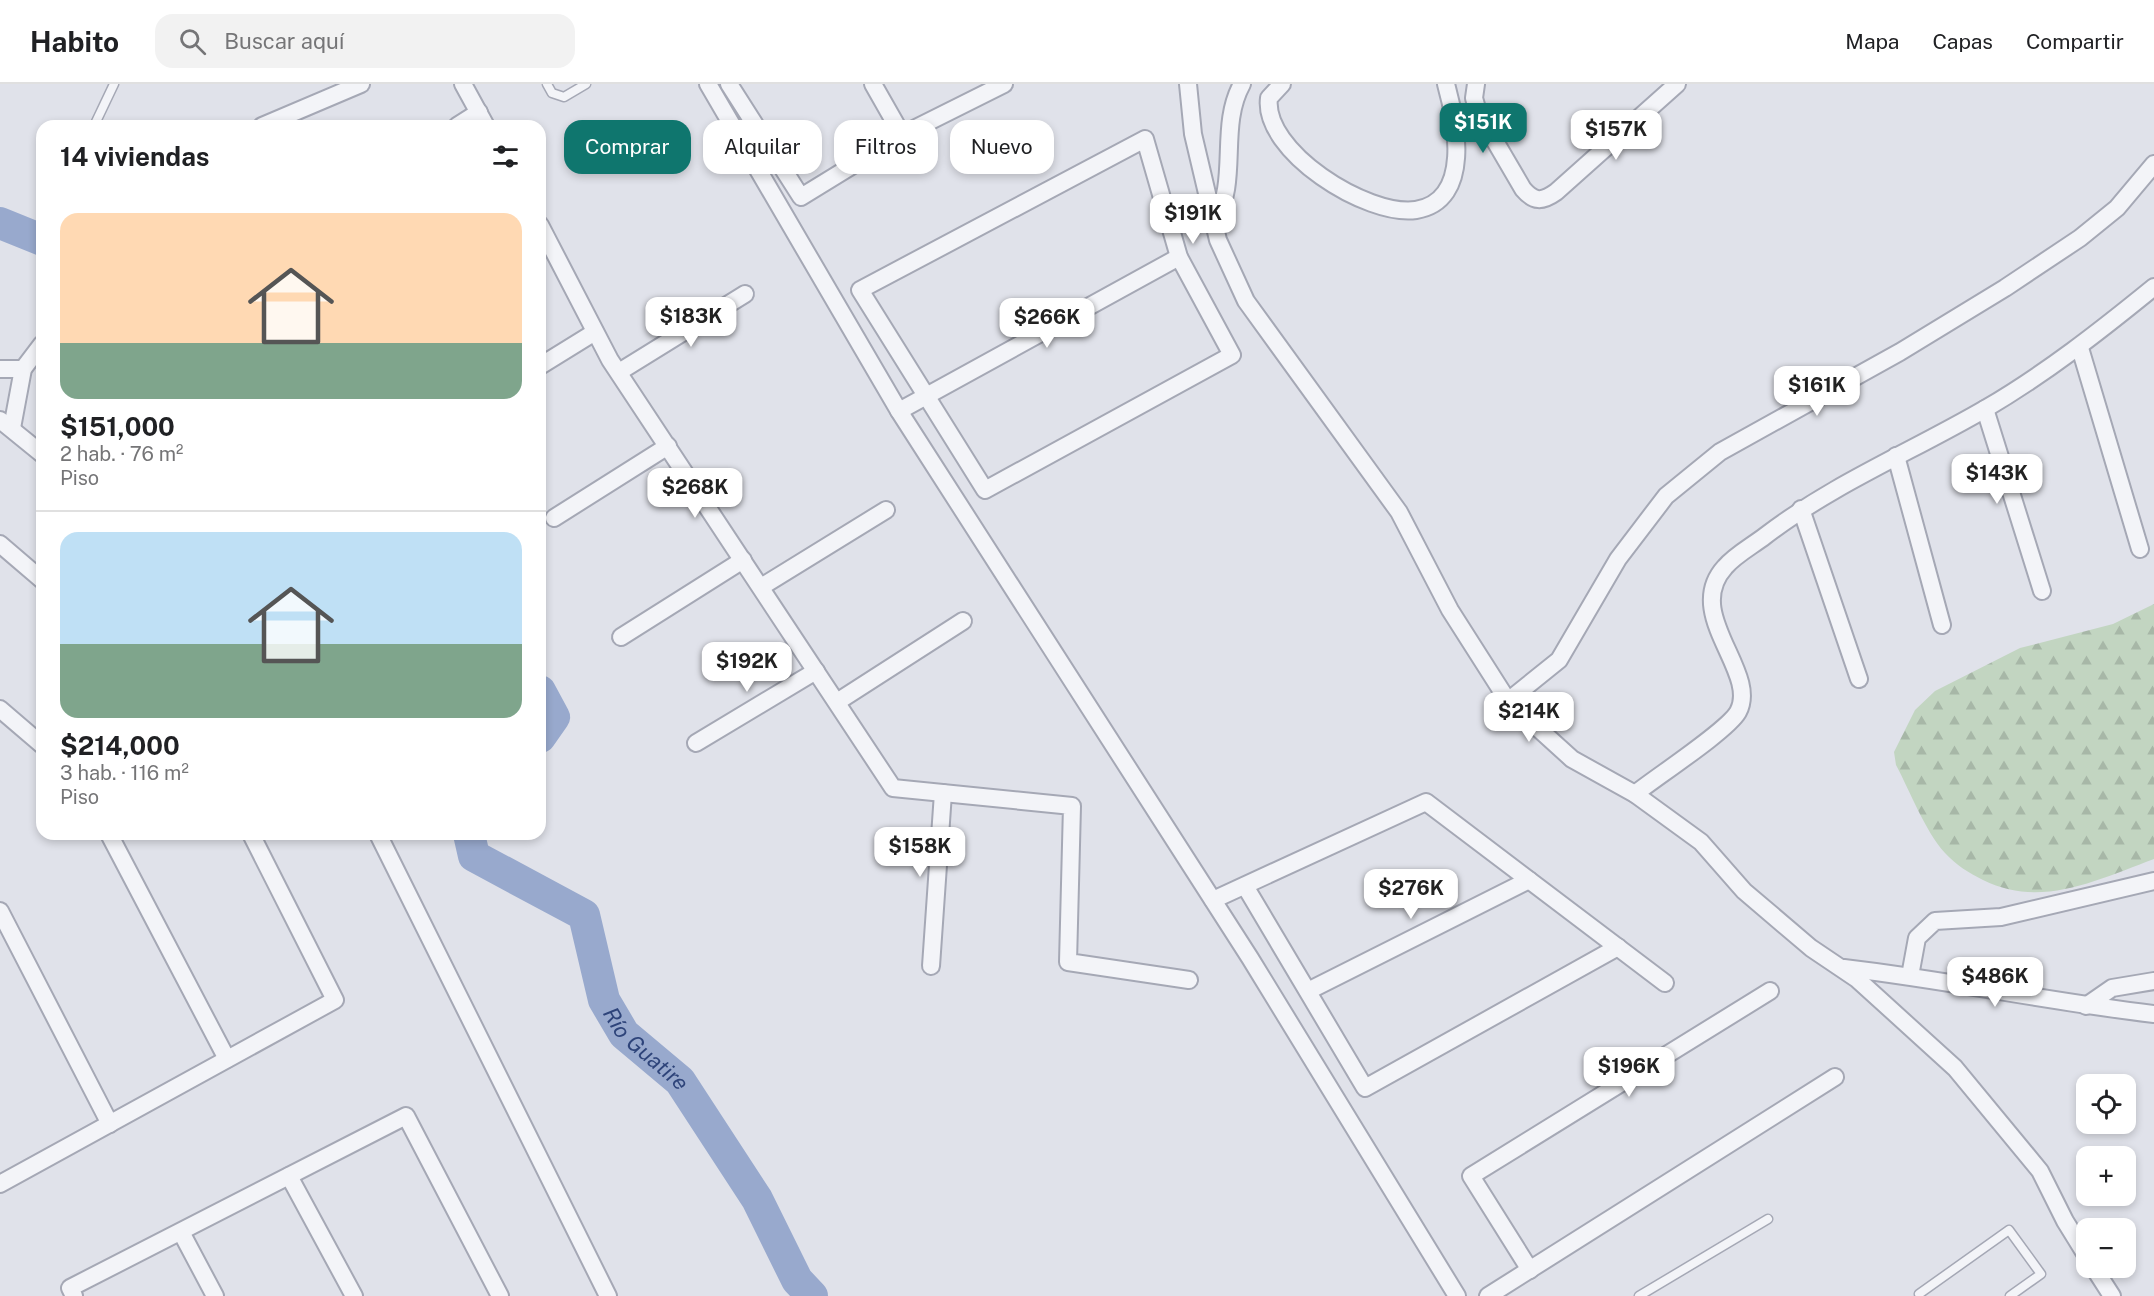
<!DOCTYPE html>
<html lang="es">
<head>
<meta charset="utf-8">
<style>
  body { margin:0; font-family:"Public Sans",sans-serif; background:#f2f2f2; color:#202124; height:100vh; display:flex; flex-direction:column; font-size:22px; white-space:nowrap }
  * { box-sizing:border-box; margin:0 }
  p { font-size:20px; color:#757577 }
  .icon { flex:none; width:33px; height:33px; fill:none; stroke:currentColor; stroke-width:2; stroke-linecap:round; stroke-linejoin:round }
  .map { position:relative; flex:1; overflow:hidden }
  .sheet { position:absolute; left:36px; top:36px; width:510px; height:720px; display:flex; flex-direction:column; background:#fff; border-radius:18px; box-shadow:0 3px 9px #0003 }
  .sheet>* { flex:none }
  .guide { position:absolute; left:564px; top:36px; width:570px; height:54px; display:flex; gap:12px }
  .fabs { position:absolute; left:2076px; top:990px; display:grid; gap:12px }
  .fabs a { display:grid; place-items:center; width:60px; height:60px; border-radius:12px; background:#fff; box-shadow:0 3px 9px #0003; font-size:30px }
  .price { position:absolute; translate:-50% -51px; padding:0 14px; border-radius:12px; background:#fff; color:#222; font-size:20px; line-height:39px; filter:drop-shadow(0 2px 3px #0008) }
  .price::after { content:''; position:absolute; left:50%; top:36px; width:18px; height:14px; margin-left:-9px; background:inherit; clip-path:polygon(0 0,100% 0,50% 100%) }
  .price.on { background:#0f766e; color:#fff }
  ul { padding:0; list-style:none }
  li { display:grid; align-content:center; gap:12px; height:318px; padding:0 24px }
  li+li { border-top:2px solid #e0e0e0 }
  li span { display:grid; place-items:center; height:186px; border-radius:18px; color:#555 }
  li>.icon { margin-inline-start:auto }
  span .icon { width:108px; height:108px; fill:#fffc; stroke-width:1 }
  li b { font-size:26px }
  h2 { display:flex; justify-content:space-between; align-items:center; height:72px; padding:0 24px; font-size:26px }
  .pill { padding:0 21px; border-radius:18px; background:#fff; box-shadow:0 3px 9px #0003; font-size:21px; line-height:54px }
  .pill.on { background:#0f766e; color:#fff }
  header { display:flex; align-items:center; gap:36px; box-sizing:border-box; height:84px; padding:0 30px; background:#fff; border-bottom:2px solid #e0e0e0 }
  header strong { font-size:28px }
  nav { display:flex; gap:33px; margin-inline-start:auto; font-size:21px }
  .search { width:420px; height:54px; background:#f2f2f2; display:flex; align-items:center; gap:15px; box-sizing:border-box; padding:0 21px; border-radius:18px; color:#757577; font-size:22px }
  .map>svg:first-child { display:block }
  .forest { fill:url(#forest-firs) }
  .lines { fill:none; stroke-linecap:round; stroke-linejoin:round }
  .river { stroke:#98a9cd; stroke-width:32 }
  .lane-casing { stroke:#a5a8b5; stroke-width:11 }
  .street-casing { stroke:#a5a8b5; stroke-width:20 }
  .lane { stroke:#f3f4f8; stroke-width:8 }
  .street { stroke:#f3f4f8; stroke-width:16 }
  .labels { text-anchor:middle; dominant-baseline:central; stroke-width:5; stroke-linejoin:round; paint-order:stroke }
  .water-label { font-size:22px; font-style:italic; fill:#2e447a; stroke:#f0f2f7 }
</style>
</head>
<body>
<header>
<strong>Habito</strong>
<div class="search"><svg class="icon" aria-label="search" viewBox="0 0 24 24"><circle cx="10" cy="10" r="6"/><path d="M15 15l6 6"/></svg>Buscar aquí</div>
<nav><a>Mapa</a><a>Capas</a><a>Compartir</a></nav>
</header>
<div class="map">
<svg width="2154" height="1212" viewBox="0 0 2154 1212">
  <defs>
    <pattern id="forest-firs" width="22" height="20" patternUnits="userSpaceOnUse" patternTransform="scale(1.5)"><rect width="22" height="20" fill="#c2d5c1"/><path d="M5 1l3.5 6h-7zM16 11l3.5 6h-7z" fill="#a7b7a7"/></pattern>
  </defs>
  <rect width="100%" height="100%" fill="#e0e2ea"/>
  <!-- forest -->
  <path class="forest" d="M2154,520V775C2097,796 2041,825 1983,796C1969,789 1956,781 1945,769C1925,747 1910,707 1896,681L1894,668L1915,626L1935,607L2020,564L2113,540Z"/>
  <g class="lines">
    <!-- river -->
    <g class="river">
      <polyline points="0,139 42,156"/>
      <polyline points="540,607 554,633 540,653"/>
      <path id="s1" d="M469,750L474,772L584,831L604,916L624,950L680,997L757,1115L797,1196L812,1212"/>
    </g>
    <defs>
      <g id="lane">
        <polyline points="547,0 552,9 564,13 586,0"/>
        <polyline points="94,42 114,0"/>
        <polyline points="1919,1210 2009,1146 2041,1190 2010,1212"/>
        <polyline points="1639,1212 1768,1135"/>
      </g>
      <g id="street">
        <polyline points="463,0 486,42"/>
        <polyline points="708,0 899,327 1250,874 1457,1212"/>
        <polyline points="729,0 801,113 902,51 873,0"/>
        <polyline points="1188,0 1193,50 1218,156 1246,217 1399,428 1450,526 1508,617 1572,675 1635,710 1701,758 1744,807 1811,864 1857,895 1955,984 2040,1087 2065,1137 2086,1171"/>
        <path d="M1282,0L1269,14C1262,67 1367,133 1416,126C1473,117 1456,36 1446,0"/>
        <path d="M1476,0L1474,14L1478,28L1523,105C1534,118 1542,118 1556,108L1677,0"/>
        <polyline points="262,42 361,0"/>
        <polyline points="457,42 479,28"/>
        <polyline points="902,51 1004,0"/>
        <polygon points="1145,55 1179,173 1232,271 985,406 860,206"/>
        <path d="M1214,139C1240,97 1218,43 1242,0"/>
        <polyline points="540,141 610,276 893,704 1072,722 1068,878 1189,896"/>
        <polyline points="2080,264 2140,465"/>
        <polyline points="540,282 595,248"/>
        <polyline points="0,285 23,285"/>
        <polyline points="619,288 745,210"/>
        <polyline points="1985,325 2042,507"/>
        <polyline points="899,327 1179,173"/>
        <polyline points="0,336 42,370"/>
        <polyline points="12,344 23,285 42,260"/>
        <polyline points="1896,372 1942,541"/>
        <polyline points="1801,425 1859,595"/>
        <polyline points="554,434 668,362"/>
        <polyline points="0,460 42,496"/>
        <polyline points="761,503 886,426"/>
        <polyline points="621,553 743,476"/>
        <polyline points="1508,617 1559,576 1618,475 1666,412 1720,368 1900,268 2005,204 2080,154 2117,124 2154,80"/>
        <polyline points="837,618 963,537"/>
        <polyline points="0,625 42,661"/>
        <polyline points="696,659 816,587"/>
        <path d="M1635,710C1656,693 1727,647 1738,628C1760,588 1682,530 1725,483C1735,471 1752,462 1765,452C1833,400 1911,368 1985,325C2045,290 2100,247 2154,203"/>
        <polyline points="109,750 227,975"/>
        <polyline points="378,750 608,1212"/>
        <polyline points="1245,802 1365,1004 1618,863"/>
        <polyline points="1213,816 1426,718 1665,899"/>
        <polyline points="0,827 110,1040"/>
        <polyline points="931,882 943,709"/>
        <path d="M1844,884C1948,896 2050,918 2154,930"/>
        <polyline points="1910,892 1917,854 1935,837 2001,833 2154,797"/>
        <polyline points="1308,907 1529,796"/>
        <polyline points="2086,922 2112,904 2154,897"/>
        <polyline points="289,1092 354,1212"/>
        <polyline points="0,1100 335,916 251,750"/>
        <polyline points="181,1148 215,1212"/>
        <polyline points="2094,1184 2112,1212"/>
        <polyline points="1530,1186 1471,1092 1770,907"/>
        <polyline points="74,1212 70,1204 406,1032 500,1212"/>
        <polyline points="1488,1212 1835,993"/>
      </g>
    </defs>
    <!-- lane casing -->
    <use href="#lane" class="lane-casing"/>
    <!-- street casing -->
    <use href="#street" class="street-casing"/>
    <!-- lane -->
    <use href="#lane" class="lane"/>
    <!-- street -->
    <use href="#street" class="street"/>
  </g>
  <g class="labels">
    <!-- water labels -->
    <g class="water-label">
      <text stroke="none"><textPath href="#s1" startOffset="300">Río Guatire</textPath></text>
    </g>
  </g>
</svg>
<div class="fabs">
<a><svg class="icon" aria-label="locate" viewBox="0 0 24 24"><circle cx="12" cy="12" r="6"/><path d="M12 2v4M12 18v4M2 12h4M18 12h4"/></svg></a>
<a>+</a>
<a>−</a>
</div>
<b class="price on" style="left:1483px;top:70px">$151K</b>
<b class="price" style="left:1616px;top:77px">$157K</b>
<b class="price" style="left:1193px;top:161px">$191K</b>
<b class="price" style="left:691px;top:264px">$183K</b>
<b class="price" style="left:1047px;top:265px">$266K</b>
<b class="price" style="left:1817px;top:333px">$161K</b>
<b class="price" style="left:1997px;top:421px">$143K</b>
<b class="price" style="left:695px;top:435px">$268K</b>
<b class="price" style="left:747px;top:609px">$192K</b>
<b class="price" style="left:1529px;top:659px">$214K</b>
<b class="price" style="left:920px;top:794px">$158K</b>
<b class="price" style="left:1411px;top:836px">$276K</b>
<b class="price" style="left:1995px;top:924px">$486K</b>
<b class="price" style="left:1629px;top:1014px">$196K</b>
<div class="guide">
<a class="pill on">Comprar</a>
<a class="pill">Alquilar</a>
<a class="pill">Filtros</a>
<a class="pill">Nuevo</a>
</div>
<section class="sheet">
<h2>14 viviendas<svg class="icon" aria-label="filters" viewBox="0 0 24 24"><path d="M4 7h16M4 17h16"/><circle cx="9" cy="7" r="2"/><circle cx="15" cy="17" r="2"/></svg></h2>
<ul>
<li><span style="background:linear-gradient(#ffd9b3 70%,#7fa58c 0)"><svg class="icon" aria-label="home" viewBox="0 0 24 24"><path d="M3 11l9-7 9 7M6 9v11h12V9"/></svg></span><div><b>$151,000</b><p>2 hab. · 76 m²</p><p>Piso</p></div></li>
<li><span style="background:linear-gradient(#bfe0f5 60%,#7fa58c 0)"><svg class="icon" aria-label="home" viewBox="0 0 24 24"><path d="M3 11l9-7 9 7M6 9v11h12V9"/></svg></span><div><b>$214,000</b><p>3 hab. · 116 m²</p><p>Piso</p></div></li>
</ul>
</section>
</div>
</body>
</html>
